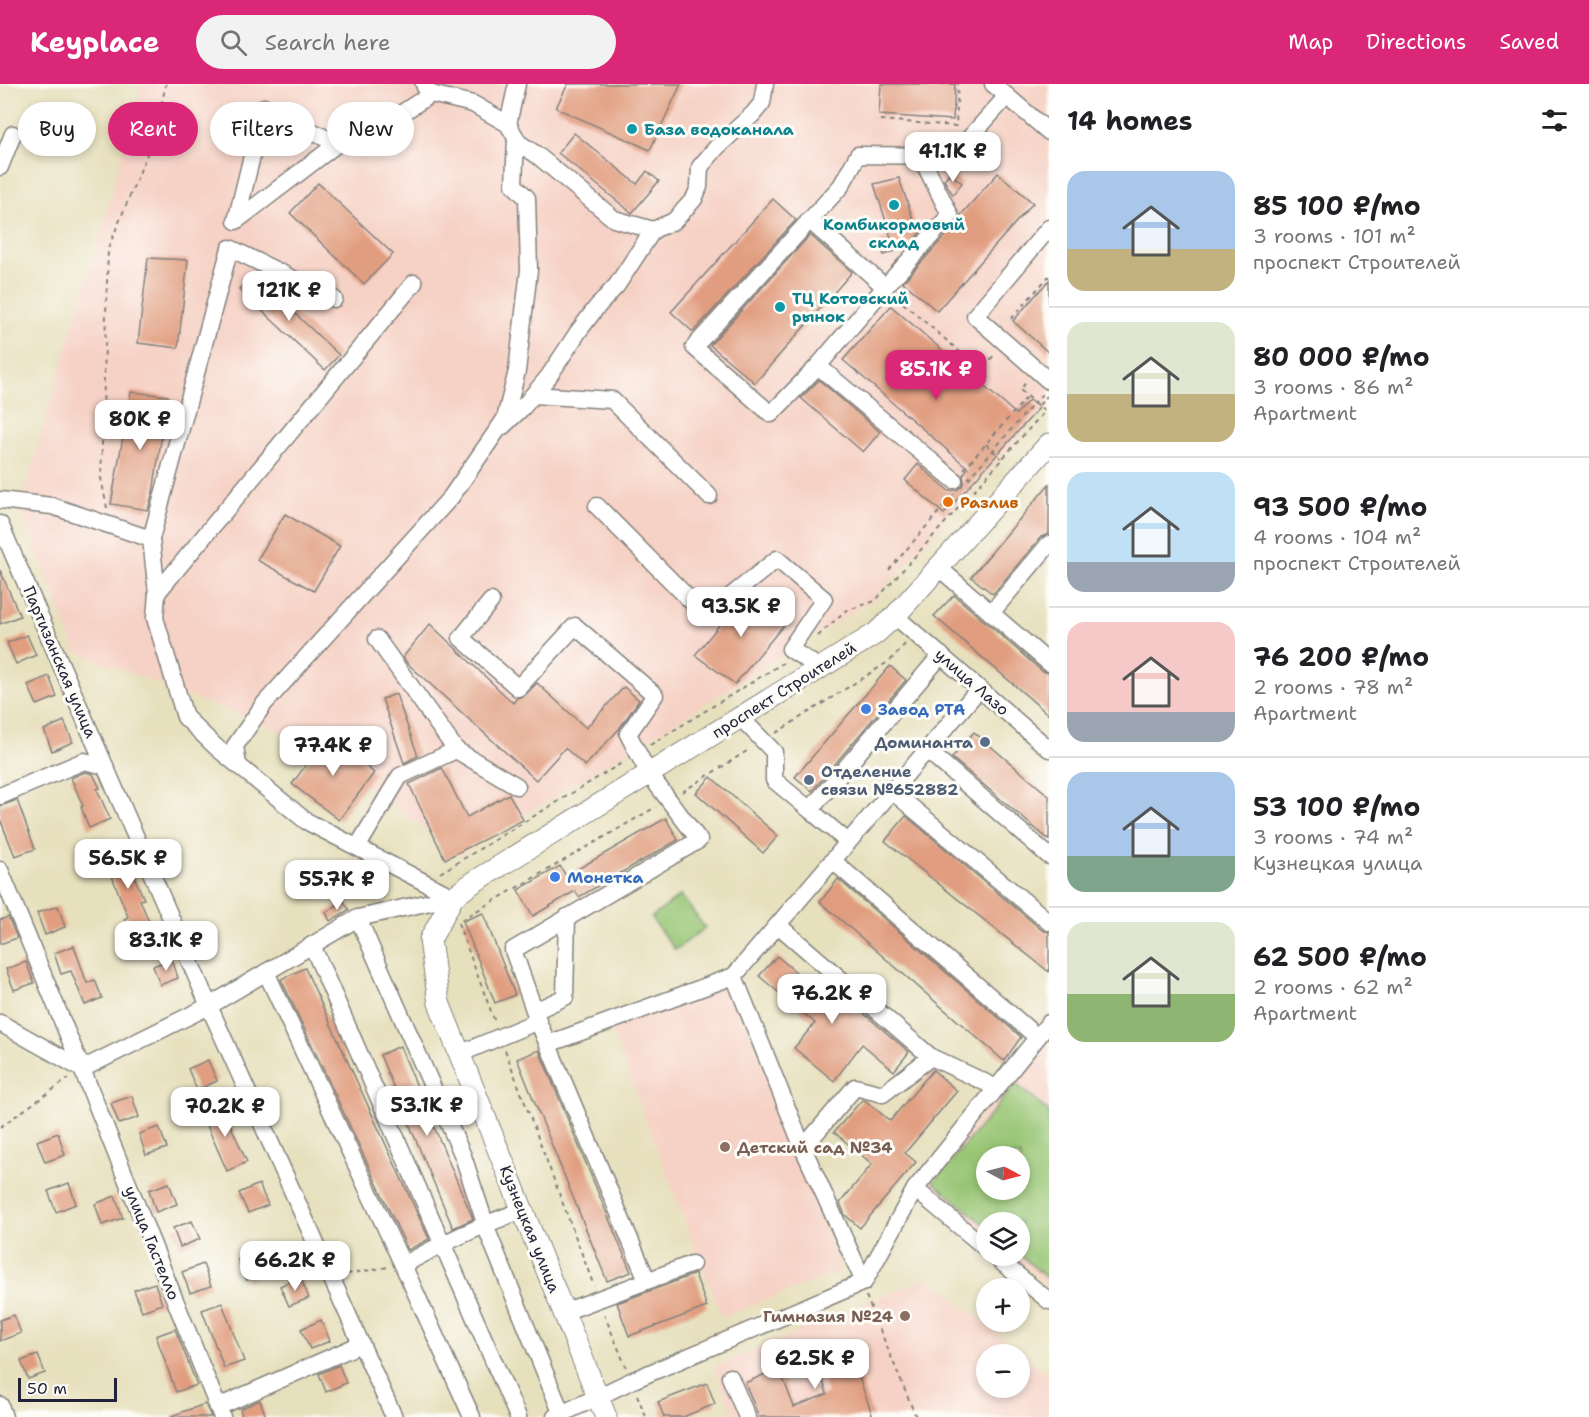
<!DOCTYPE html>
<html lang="en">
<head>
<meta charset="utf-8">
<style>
  body { margin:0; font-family:"Shantell Sans",sans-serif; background:#f2f2f2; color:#202124; height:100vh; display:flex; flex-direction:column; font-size:22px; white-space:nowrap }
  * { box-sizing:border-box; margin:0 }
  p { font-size:20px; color:#757577 }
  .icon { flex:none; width:33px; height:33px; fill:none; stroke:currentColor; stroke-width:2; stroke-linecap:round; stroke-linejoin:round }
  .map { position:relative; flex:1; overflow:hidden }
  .details { display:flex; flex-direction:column; background:#fff; width:540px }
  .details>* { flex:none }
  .guide { position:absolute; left:18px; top:18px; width:570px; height:54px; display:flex; gap:12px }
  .needle { width:39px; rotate:97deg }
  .tools { position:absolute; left:976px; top:1062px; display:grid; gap:12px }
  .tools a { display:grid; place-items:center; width:54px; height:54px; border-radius:50%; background:#fff; box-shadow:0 3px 9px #0003; font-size:30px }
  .scale { position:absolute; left:18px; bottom:15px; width:99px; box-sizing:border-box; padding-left:6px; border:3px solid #22223b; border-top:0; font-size:16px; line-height:21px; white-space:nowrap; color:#22223b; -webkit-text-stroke:4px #fdfcf7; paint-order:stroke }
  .price { position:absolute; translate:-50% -51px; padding:0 14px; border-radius:12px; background:#fff; color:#222; font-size:20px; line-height:39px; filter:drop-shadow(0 2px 3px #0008) }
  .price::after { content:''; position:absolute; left:50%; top:36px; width:18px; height:14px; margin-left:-9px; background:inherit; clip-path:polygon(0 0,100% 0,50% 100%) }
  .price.selected { background:#db2777; color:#fff }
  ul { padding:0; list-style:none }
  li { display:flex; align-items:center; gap:18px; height:150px; padding:0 18px }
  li+li { border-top:2px solid #e0e0e0 }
  li span { display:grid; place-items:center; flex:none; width:168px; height:120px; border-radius:18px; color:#555 }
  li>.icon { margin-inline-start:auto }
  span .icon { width:72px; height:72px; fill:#fffc; stroke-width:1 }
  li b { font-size:26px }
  h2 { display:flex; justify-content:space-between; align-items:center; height:72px; padding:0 18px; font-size:26px }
  .tag { padding:0 21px; border-radius:27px; background:#fff; box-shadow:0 3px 9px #0003; font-size:21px; line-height:54px }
  .tag.selected { background:#db2777; color:#fff }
  header { display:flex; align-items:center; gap:36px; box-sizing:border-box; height:84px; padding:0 30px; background:#db2777; color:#fff }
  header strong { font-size:28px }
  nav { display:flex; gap:33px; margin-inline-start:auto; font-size:21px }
  .search { width:420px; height:54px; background:#f2f2f2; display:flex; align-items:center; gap:15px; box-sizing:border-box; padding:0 21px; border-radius:33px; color:#757577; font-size:22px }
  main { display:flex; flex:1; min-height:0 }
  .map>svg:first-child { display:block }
  .built { fill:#f6d1c5; fill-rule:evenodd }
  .green { fill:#97c573; stroke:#5c7457; stroke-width:1.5; fill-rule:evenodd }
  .building { fill:#e19d7f }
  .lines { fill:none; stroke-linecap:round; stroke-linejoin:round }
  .minor-casing { stroke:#84817c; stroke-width:19 }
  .major-casing { stroke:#84817c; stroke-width:23 }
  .path { stroke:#84817c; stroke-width:2; stroke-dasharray:4.5 4.5; stroke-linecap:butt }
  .minor { stroke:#fff; stroke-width:16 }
  .major { stroke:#fff; stroke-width:21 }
  .culture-dot { fill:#0f9aa8; stroke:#fdfcf7; stroke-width:2 }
  .food-dot { fill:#e8710a; stroke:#fdfcf7; stroke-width:2 }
  .shop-dot { fill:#3f7fe0; stroke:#fdfcf7; stroke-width:2 }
  .service-dot { fill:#5c6f8a; stroke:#fdfcf7; stroke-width:2 }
  .education-dot { fill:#8d6e63; stroke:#fdfcf7; stroke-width:2 }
  .labels { text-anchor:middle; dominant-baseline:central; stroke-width:6; stroke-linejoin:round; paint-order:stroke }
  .culture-label { font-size:16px; font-weight:bold; fill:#0d838f; stroke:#fdfcf7; text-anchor:start }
  .food-label { font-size:16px; font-weight:bold; fill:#c56008; stroke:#fdfcf7; text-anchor:start }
  .street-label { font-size:16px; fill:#22223b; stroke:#fdfcf7 }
  .shop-label { font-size:16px; font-weight:bold; fill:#366cbe; stroke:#fdfcf7; text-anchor:start }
  .service-label { font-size:16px; font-weight:bold; fill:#4e5e75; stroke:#fdfcf7; text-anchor:end }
  .education-label { font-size:16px; font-weight:bold; fill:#785e54; stroke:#fdfcf7; text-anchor:start }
</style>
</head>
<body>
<header>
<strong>Keyplace</strong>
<div class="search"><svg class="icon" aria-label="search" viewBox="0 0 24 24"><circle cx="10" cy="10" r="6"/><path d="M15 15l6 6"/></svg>Search here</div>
<nav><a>Map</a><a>Directions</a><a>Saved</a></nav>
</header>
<main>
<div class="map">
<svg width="1049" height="1333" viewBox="0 0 1049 1333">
  <rect width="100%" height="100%" fill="#fdfcf7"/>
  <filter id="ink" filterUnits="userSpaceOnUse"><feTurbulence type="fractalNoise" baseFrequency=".0167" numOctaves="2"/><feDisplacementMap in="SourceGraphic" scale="12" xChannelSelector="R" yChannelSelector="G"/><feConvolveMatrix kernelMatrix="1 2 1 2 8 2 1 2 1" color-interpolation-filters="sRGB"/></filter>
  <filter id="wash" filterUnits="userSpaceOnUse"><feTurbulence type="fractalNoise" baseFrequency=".008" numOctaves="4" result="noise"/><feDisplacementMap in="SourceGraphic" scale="24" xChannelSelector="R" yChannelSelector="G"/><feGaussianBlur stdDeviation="1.35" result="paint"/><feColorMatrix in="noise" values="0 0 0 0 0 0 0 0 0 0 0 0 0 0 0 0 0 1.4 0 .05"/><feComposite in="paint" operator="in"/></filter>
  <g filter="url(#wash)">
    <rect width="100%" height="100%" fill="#e7e0bd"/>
    <!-- built -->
    <g class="built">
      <polygon points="141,0 1049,0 1049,320 876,514 460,771 310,659 76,568 20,423 108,123"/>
      <polygon points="728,892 841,1187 722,1233 609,939"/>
      <path d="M1049,949V1203L1011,1172H1020V1138H987V1151L924,1099ZM987,1072H1020V1106H987Z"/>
      <path d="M928,1193L1049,1292V1333H734L714,1283ZM987,1270H1020V1304H987Z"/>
    </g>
    <!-- green -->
    <g class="green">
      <polygon points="681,811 705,844 675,866 651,834"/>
      <path d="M1016,1000L1049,1028V1196L1020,1171V1138H987V1143L933,1098ZM987,1072H1020V1106H987Z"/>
    </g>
    <g id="blocks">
      <!-- building -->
      <g class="building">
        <polygon points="568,0 681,0 650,66 556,24"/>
        <polygon points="881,0 955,0 953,36 879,31"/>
        <polygon points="574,49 637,100 647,87 659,97 632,129 558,69"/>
        <polygon points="949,89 962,99 953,111 944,96"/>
        <polygon points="998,89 1033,119 937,227 903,198 958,138 960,132"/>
        <polygon points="899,94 916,144 929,139 908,162 884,171 878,158 891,153 874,100"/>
        <polygon points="318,99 393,170 364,200 290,129"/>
        <polygon points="773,115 796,136 693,248 671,228"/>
        <polygon points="810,151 852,188 755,299 710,261"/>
        <polygon points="148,174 188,176 178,264 138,259"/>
        <polygon points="253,190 339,271 325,286 239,205"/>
        <polygon points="1049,196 1049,269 1013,237"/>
        <polygon points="891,222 1016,330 1029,316 1039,324 944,430 905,396 918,380 949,407 957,406 962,402 964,397 963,391 968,384 843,276"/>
        <polygon points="819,296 880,348 863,368 801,314"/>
        <polygon points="131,308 168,312 153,408 148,426 111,420"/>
        <polygon points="1049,400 1049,450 1041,453 993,510 971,493"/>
        <polygon points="285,430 340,462 314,507 257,476"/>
        <polygon points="0,486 20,532 0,540"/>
        <polygon points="751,510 787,537 735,600 695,571 733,524"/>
        <polygon points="954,511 1042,587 1049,589 1049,631 934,532"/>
        <polygon points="430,540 513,619 517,614 525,611 537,599 586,644 624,603 639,616 619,645 585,682 565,664 536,696 407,579 403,573"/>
        <polygon points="27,551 36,571 16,580 7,559"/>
        <polygon points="890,582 906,596 812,707 795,693"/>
        <polygon points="49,592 57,613 37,621 28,601"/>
        <polygon points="396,610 418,672 404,679 382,615"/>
        <polygon points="64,637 73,658 52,667 44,646"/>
        <polygon points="974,648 1049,712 1049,756 952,674"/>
        <polygon points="329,649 374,689 339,736 292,700"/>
        <polygon points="442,684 467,733 509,710 523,736 445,775 409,700"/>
        <polygon points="85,688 93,690 100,704 97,705 110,735 89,744 81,723 83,722 71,694"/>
        <polygon points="711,693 778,752 763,769 696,709"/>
        <polygon points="17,716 35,765 15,772 0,735 0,722"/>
        <polygon points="906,732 1042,846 1049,848 1049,888 885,757"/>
        <polygon points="666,734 678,756 579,813 575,807 533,832 518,806 560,782 566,792"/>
        <polygon points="122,758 131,779 129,780 144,815 140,816 153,847 133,855 124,835 128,833 102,767"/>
        <polygon points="838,795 1021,953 1004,977 820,818"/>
        <polygon points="344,817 349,826 330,837 326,828"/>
        <polygon points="58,822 65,843 45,851 37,829"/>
        <polygon points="483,829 515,911 495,919 463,837"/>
        <polygon points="8,833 17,854 0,860 0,836"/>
        <polygon points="74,862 87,899 95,896 102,914 85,921 71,887 61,890 54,869"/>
        <polygon points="777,872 838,924 848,916 909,968 894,987 862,960 834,997 794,964 815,939 759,892"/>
        <polygon points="172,875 178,894 160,901 153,882"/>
        <polygon points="26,878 34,899 14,906 6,885"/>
        <polygon points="305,884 429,1155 408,1166 281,895"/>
        <polygon points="400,962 473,1135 453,1144 380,971"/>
        <polygon points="539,966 631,1188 607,1197 517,975"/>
        <polygon points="208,976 217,997 197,1006 188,985"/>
        <polygon points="933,986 957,1007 905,1069 916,1078 860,1144 845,1131 840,1119 872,1080 834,1048 862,1016 866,1017 890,1037"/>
        <polygon points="132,1012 139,1033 119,1040 111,1019"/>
        <polygon points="222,1022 247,1078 227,1087 202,1030"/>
        <polygon points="159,1043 167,1064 146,1071 139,1050"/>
        <polygon points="58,1049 65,1071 45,1078 37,1057"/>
        <polygon points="69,1099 76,1120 56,1128 48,1107"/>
        <polygon points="169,1099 177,1120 156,1128 149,1106"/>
        <polygon points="259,1100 268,1121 248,1129 239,1109"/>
        <polygon points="115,1112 123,1134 102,1141 95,1120"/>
        <polygon points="192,1137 200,1155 180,1163 173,1144"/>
        <polygon points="258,1167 267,1188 247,1196 238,1176"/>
        <polygon points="203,1180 211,1202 190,1209 182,1188"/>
        <polygon points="695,1190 707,1223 629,1252 617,1219"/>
        <polygon points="300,1193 309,1214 289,1222 280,1202"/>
        <polygon points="155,1199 162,1220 142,1227 134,1206"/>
        <polygon points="222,1219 244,1277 224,1284 202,1226"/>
        <polygon points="14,1231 21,1249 0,1257 0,1236"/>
        <polygon points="321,1236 330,1257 310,1265 301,1245"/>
        <polygon points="175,1245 197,1301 176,1308 156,1252"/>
        <polygon points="846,1257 873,1333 759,1333 745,1299 779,1284 794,1323 827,1310 815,1270"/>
        <polygon points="38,1271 45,1289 28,1295 21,1277"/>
        <polygon points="339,1281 346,1299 326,1308 319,1290"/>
        <polygon points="707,1299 715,1320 683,1333 664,1333 658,1318"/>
        <polygon points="260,1316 266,1333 242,1333 240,1325"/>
        <polygon points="205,1320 211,1333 172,1333 171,1332"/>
      </g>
    </g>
  </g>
  <g filter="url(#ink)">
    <use href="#blocks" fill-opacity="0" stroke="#84817c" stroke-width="1.5"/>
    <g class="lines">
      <defs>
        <g id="minor">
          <polyline points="993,0 1049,48"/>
          <polyline points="508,40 517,0"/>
          <polyline points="337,60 236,137 264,23 337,60 370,50 431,10"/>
          <polyline points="920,71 950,131 885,203 818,282 954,396"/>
          <polyline points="0,83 13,50"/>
          <polyline points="809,136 885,203"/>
          <polyline points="1049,144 975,232 1049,297"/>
          <polyline points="653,146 674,137 694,115 699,103 700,83 717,63 753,30 762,19 765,0"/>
          <polyline points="334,215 230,164 151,455 157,509 155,534 185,633 217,664 306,737 453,813"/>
          <polyline points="818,282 771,330 694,263 841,102 858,71 948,72 966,58 1007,12"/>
          <polyline points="533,311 612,316 709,412"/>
          <polyline points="503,342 523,323 549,292 578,248 596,224 617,201 653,146 614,135 537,71 516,57"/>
          <polyline points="0,416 52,422 151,455"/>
          <polyline points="597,422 706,532 777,475 824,515 790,565 820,584"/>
          <polyline points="0,440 105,682"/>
          <polyline points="938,483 1049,579"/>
          <polyline points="157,509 414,199"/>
          <polyline points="491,517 461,554 518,604 575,542 655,611 628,650 649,690 699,756 513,866 538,937 647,1196"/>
          <polyline points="991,529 1049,460"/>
          <polyline points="895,532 1049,665"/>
          <polyline points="377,555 456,666 517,702"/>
          <polyline points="740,633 774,668 774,696 810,726 941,571"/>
          <polyline points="927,666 1049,772"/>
          <polyline points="238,681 235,662 264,620 451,413 505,335 517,287 529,186 527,114 514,101 516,54 508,40 473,20 431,10 425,3 424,0"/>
          <polyline points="892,707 1049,838"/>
          <polyline points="0,712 84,677 105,682 209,922 394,1333"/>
          <polyline points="810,726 848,758"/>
          <polyline points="358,762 400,692 456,666"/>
          <polyline points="833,777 1037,953"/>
          <polyline points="0,786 82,985 222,1333"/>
          <polyline points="358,834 463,1072 489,1151 563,1333"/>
          <polyline points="778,841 931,973 997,1004"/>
          <polyline points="312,861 518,1333"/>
          <polyline points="266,888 403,1181 472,1333"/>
          <polyline points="535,927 565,913 567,833"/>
          <polyline points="0,939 82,985"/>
          <polyline points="548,960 734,892"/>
          <polyline points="459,970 538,937"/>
          <polyline points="82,985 209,922 358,834 453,813"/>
          <polyline points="803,1064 855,1003 883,1010 931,973"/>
          <polyline points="915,1105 987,1165"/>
          <polyline points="994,1172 1049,1217"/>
          <path d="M403,1181C442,1159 481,1141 523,1126"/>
          <polyline points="864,1198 803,1064 734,892 979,605"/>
          <polyline points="564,1228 692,1180"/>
          <polyline points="730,1293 747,1333"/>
          <polyline points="0,1321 4,1333"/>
          <polyline points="218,1323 361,1260"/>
          <polyline points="555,1333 631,1297 864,1198 915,1105 1049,939"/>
        </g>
        <polyline id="major" points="606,1333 439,919 430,856 453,813 474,798 875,550 895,532 1049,360"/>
      </defs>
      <!-- minor casing -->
      <use href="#minor" class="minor-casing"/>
      <!-- major casing -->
      <use href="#major" class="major-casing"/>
      <!-- path -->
      <g class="path">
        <polyline points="880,36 956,42 958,0"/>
        <polyline points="896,213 981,286 996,269"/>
        <polyline points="1011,235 1049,192"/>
        <polyline points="1039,321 1047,312"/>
        <polyline points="986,360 1001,374"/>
        <polyline points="964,385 1027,313"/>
        <polyline points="968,395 1043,309"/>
        <polyline points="107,424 101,394 108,165 154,53 166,0"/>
        <polyline points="889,486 954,410"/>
        <polyline points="818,552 845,527 875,517 1045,327 1020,306 1027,297"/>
        <polyline points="776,649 891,576 906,559"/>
        <polyline points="650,661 783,579"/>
        <polyline points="682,708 750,665"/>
        <polyline points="440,789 625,677"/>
        <polyline points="461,836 656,723"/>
        <polyline points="458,839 495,938"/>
        <polyline points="505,966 594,1202"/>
        <polyline points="0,1043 68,995"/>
        <polyline points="347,1190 389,1183"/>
        <polyline points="866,1212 916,1333"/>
        <polyline points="604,1230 626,1283"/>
        <polyline points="637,1311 646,1333"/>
      </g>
      <!-- minor -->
      <use href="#minor" class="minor"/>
      <!-- major -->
      <use href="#major" class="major"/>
    </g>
  </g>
  <!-- markers -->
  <g class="culture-dot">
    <circle cx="632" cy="45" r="6"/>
    <circle cx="894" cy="121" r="6"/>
    <circle cx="780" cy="223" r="6"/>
  </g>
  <circle class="food-dot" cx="948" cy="418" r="6"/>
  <g class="shop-dot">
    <circle cx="866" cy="625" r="6"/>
    <circle cx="555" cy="793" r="6"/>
  </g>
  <g class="service-dot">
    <circle cx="985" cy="658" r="6"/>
    <circle cx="809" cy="696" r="6"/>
  </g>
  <g class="education-dot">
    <circle cx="725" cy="1063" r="6"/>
    <circle cx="905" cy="1232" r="6"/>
  </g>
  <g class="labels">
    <!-- culture labels -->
    <g class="culture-label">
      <text x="644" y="45">База водоканала</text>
      <text x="894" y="140" text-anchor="middle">Комбикормовый<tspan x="894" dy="18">склад</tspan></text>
      <text x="792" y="214">ТЦ Котовский<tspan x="792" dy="18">рынок</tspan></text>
    </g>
    <!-- food labels -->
    <g class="food-label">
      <text x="960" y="418">Разлив</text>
    </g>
    <!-- street labels -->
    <g class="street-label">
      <text transform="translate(60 578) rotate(67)">Партизанская улица</text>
      <text transform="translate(972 598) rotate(41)">улица Лазо</text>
      <text transform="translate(784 606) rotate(-32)">проспект Строителей</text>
      <text transform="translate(530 1145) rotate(68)">Кузнецкая улица</text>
      <text transform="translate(152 1159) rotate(68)">улица Гастелло</text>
    </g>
    <!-- shop labels -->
    <g class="shop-label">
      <text x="878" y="625">Завод РТА</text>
      <text x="567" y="793">Монетка</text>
    </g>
    <!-- service labels -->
    <g class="service-label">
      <text x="973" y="658">Доминанта</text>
      <text x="821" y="687" text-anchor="start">Отделение<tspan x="821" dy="18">связи №652882</tspan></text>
    </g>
    <!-- education labels -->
    <g class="education-label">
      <text x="737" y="1063">Детский сад №34</text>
      <text x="893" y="1232" text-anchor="end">Гимназия №24</text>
    </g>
  </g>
</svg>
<div class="tools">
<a><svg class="needle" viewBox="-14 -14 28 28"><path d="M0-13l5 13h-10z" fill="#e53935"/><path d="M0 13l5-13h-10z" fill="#757577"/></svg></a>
<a><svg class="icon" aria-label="layers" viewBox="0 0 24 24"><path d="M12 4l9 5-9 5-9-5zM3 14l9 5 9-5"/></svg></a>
<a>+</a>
<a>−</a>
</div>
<div class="scale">50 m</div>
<b class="price" style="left:953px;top:99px">41.1K ₽</b>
<b class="price" style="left:289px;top:238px">121K ₽</b>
<b class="price selected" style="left:936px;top:317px">85.1K ₽</b>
<b class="price" style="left:140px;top:367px">80K ₽</b>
<b class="price" style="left:741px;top:554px">93.5K ₽</b>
<b class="price" style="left:333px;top:693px">77.4K ₽</b>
<b class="price" style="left:128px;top:806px">56.5K ₽</b>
<b class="price" style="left:337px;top:827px">55.7K ₽</b>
<b class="price" style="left:166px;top:888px">83.1K ₽</b>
<b class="price" style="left:832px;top:941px">76.2K ₽</b>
<b class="price" style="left:427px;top:1053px">53.1K ₽</b>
<b class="price" style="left:225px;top:1054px">70.2K ₽</b>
<b class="price" style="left:295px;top:1208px">66.2K ₽</b>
<b class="price" style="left:815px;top:1306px">62.5K ₽</b>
<div class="guide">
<a class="tag">Buy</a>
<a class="tag selected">Rent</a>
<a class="tag">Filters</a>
<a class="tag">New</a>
</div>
</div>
<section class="details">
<h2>14 homes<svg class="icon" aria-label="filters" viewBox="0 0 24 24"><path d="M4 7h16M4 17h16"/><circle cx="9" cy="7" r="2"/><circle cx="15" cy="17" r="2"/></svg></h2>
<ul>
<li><span style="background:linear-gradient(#a9c7e8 65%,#c2b280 0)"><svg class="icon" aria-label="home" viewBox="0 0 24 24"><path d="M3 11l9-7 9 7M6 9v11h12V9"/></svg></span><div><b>85 100 ₽/mo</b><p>3 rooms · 101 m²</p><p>проспект Строителей</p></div></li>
<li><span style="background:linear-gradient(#dfe7d0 60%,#c2b280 0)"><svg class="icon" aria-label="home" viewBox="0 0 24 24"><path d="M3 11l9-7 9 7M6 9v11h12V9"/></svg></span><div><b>80 000 ₽/mo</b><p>3 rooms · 86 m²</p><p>Apartment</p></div></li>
<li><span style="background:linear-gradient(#bfe0f5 75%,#9aa5b1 0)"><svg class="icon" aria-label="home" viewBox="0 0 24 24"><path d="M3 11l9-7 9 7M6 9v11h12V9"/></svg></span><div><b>93 500 ₽/mo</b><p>4 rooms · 104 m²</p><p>проспект Строителей</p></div></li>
<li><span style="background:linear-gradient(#f6c9c9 75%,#9aa5b1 0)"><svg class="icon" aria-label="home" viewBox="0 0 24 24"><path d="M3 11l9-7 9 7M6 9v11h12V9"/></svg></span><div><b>76 200 ₽/mo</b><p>2 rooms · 78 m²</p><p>Apartment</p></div></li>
<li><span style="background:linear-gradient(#a9c7e8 70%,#7fa58c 0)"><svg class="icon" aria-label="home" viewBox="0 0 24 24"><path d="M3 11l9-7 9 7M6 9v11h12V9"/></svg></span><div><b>53 100 ₽/mo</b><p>3 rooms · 74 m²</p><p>Кузнецкая улица</p></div></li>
<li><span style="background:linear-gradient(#dfe7d0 60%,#8fb573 0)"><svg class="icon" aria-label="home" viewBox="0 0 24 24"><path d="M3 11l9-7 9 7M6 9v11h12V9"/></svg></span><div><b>62 500 ₽/mo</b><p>2 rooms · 62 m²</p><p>Apartment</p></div></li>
</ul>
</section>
</main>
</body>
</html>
